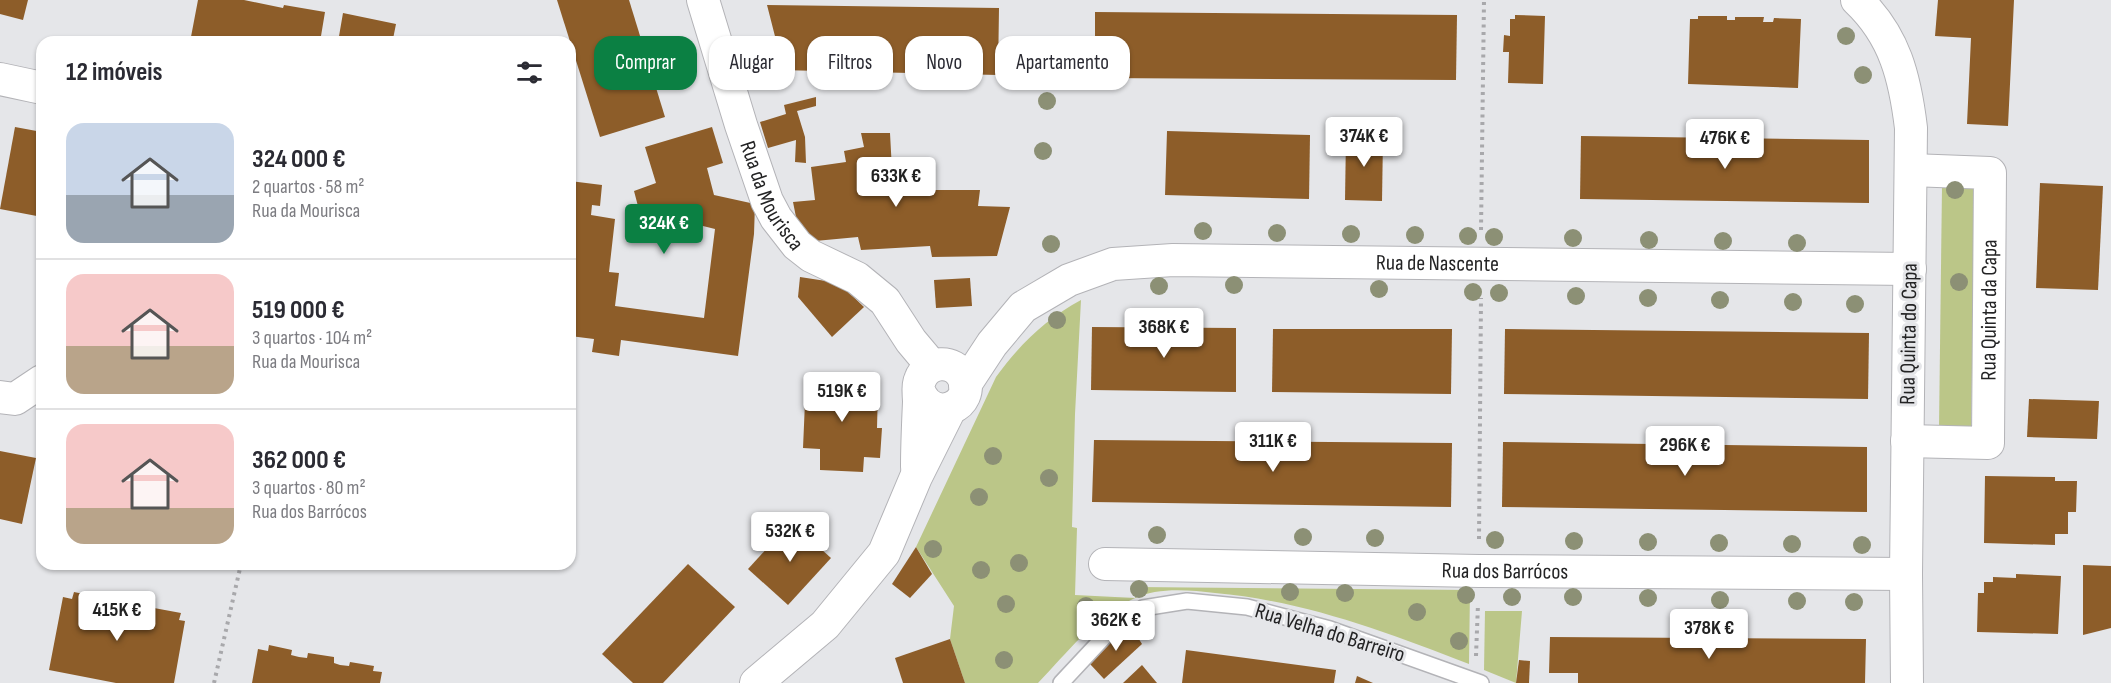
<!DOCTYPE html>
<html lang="pt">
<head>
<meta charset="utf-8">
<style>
  body { margin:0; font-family:"Sofia Sans Condensed",sans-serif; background:#f7f7f7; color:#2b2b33; height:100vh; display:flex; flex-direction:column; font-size:22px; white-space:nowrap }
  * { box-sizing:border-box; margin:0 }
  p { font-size:20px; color:#7c7c81 }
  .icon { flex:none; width:33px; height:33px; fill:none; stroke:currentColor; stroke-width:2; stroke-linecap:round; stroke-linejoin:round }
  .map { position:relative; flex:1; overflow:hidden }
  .panel { position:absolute; left:36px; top:36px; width:540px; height:534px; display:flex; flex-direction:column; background:#fff; border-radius:18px; box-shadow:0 2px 4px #0004 }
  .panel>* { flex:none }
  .banner { position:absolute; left:594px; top:36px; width:570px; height:54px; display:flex; gap:12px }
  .price { position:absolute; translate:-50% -51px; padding:0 14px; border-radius:6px; background:#fff; color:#222; font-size:20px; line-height:39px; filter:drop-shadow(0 2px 3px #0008) }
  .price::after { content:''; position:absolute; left:50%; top:36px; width:18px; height:14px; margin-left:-9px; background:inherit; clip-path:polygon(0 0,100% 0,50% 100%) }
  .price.selected { background:#0b8043; color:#fff }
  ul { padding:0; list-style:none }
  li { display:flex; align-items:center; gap:18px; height:150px; padding:0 30px }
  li+li { border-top:2px solid #e1e1e2 }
  li span { display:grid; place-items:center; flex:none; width:168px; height:120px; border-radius:18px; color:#555 }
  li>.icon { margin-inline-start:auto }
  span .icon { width:72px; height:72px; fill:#fffc; stroke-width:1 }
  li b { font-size:26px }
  h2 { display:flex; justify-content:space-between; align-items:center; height:72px; padding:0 30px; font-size:26px }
  .pill { padding:0 21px; border-radius:18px; background:#fff; box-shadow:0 2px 4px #0004; font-size:21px; line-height:54px }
  .pill.selected { background:#0b8043; color:#fff }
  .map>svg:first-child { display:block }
  .green { fill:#bbc688 }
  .building { fill:#8d5d29 }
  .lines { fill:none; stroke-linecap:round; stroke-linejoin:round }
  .lane-casing { stroke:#b3b3b7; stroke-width:18 }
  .street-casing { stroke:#b3b3b7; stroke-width:34 }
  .path { stroke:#a8a8ab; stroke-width:4; stroke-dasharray:3 4.5; stroke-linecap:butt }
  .lane { stroke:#fff; stroke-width:15 }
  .street { stroke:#fff; stroke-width:32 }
  .tree { fill:#8c9075 }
  .labels { text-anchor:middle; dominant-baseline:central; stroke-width:6; stroke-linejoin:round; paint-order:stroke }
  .street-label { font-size:22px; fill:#232324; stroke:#e5e6e9 }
</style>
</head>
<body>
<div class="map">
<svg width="2111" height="683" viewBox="0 0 2111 683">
  <rect width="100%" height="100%" fill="#e5e6e9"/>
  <!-- green -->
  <g class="green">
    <polygon points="1942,186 1975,186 1971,429 1939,428"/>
    <path d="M1081,300L1075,414L1072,527L1077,528L1075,595L1135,598L1136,587L1470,590L1469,664C1386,632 1305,601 1215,593C1188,590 1158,587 1133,599C1095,616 1067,653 1038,683H965L950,639L954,606L916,547L996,377C1019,345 1046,319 1081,300Z"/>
    <polygon points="1485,611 1522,611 1516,683 1484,670"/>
  </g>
  <!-- building -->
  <g class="building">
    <polygon points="0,0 28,0 23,20 0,14"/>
    <polygon points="198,0 244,0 283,8 284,5 325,12 320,42 190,42"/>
    <polygon points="557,0 629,0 665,117 600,137"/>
    <polygon points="1938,0 2014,0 2008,126 1967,124 1971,38 1935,36"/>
    <polygon points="767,5 999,8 998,75 778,70 778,48"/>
    <polygon points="1095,12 1457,15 1456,80 1095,78"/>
    <polygon points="343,13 396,24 393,39 404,42 338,42"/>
    <polygon points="1515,15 1545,16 1543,84 1508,83 1509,52 1503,52 1504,35 1510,36 1510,19 1515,19"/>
    <polygon points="1698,16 1727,16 1727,20 1735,20 1735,17 1764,17 1763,22 1773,22 1774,18 1801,19 1798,88 1688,84 1690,19 1698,19"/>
    <polygon points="816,97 816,106 797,111 805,137 806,163 795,162 796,140 768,148 760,122 786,114 784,105"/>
    <polygon points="15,127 42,132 42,217 0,209"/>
    <polygon points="712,127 723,163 707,168 714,195 755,204 754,234 738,356 621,340 619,356 592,352 594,339 570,336 570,181 602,185 600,206 592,205 591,215 615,219 609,272 619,273 615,306 704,318 715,229 639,210 634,191 656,183 645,147"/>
    <polygon points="1167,131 1310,135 1309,199 1165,195"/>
    <polygon points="861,133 890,133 892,170 905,169 905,190 980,190 978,206 1010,207 997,256 932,257 930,246 861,250 858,237 815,241 797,222 793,202 815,200 811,167 846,162 844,151 864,147"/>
    <polygon points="1346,136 1383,137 1382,201 1345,200"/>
    <polygon points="1581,136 1869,140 1869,203 1580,199"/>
    <polygon points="2040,183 2103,186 2098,290 2036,288"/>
    <polygon points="800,277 839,283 864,307 832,337 798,297"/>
    <polygon points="970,278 972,306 936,308 934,280"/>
    <polygon points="1092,327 1236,328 1236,392 1091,390"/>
    <polygon points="1273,329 1452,329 1451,394 1272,392"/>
    <polygon points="1505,329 1869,333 1868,399 1504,394"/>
    <polygon points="806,379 874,382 874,389 878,389 877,428 882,428 880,458 864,457 863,472 820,470 820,449 803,448"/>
    <polygon points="2029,399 2099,401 2097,439 2027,437"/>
    <polygon points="1094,440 1452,443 1451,507 1092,502"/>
    <polygon points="1503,442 1867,447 1867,512 1502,507"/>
    <polygon points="0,451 36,458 22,524 0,519"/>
    <polygon points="1985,476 2055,477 2055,481 2077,481 2076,512 2068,512 2068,534 2055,534 2055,545 1984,543"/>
    <polygon points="791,522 831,558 788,605 748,569"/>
    <polygon points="916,547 932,574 910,598 892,584"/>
    <polygon points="688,564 735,607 663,683 633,683 602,654"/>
    <polygon points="2083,565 2111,566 2111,628 2083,635"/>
    <polygon points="2016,574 2061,576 2058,634 1977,632 1978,593 1984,593 1984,582 1993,582 1993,577 2016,578"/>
    <polygon points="74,592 98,597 97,604 111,607 112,599 140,605 138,612 144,613 152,614 154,608 181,613 179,620 185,621 174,683 116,683 49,670 63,597 72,599"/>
    <polygon points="1130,625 1142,644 1104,679 1090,664 1109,641"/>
    <polygon points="1550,637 1866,639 1865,683 1578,683 1578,673 1549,673"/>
    <polygon points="950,639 965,683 903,683 895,658"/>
    <polygon points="269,645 292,650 291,655 299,657 307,658 308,653 334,657 334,663 340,665 349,666 350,662 374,666 373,671 382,672 380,683 252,683 258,649 268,651"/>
    <polygon points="1186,650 1336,670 1334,683 1182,683"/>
    <polygon points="1519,660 1530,661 1529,683 1516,683"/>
    <polygon points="1142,665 1157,683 1123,683"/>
    <polygon points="1357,676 1373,683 1355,683"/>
  </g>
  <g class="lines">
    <defs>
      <polyline id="lane" points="1061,683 1104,637 1143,608 1187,601 1247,607 1330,629 1481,683"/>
      <g id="street">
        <path id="s1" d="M703,0L741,125L767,201L776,218L797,245L811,256L857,278L885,301L911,341L932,366"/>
        <path d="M1857,0C1895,36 1905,78 1911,128L1906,574L1907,683"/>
        <polyline points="0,79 42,88"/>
        <path id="s2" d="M965,385L992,344L1023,307L1069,280L1113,264L1173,260L1910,269"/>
        <polyline points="0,397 15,399 42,381"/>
        <path id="s3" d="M1907,441L1988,443L1990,173L1911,170"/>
        <path d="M917,467C917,445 918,424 919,402C919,395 917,386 920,380C927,360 954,359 963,377C977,405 933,426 919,391"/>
        <path id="s4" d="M1105,564L1479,571L1906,574"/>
        <polyline points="756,683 825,625 884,553 916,477 950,409"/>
      </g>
    </defs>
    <!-- lane casing -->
    <use href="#lane" class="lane-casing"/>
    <!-- street casing -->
    <use href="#street" class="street-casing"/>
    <!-- path -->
    <g class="path">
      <polyline points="1481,230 1484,0"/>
      <polyline points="1479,539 1481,298"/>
      <polyline points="1476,656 1478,604"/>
      <polyline points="214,683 241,564"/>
    </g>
    <!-- lane -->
    <use href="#lane" class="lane"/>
    <!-- street -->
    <use href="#street" class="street"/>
  </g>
  <!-- trees -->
  <g class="tree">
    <circle cx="1846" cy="36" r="9"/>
    <circle cx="1050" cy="47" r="9"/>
    <circle cx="1863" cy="75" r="9"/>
    <circle cx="1047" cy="101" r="9"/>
    <circle cx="1043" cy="151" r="9"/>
    <circle cx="1955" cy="190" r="9"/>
    <circle cx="1203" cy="231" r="9"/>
    <circle cx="1277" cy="233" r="9"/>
    <circle cx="1351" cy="234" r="9"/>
    <circle cx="1415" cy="235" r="9"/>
    <circle cx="1468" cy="236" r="9"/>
    <circle cx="1494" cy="237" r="9"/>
    <circle cx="1573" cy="238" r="9"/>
    <circle cx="1649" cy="240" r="9"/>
    <circle cx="1723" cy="241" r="9"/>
    <circle cx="1797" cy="243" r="9"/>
    <circle cx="1051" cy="244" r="9"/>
    <circle cx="1959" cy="282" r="9"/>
    <circle cx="1234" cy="285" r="9"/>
    <circle cx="1159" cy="286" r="9"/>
    <circle cx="1379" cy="289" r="9"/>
    <circle cx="1473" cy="292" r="9"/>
    <circle cx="1499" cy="293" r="9"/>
    <circle cx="1576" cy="296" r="9"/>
    <circle cx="1648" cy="298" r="9"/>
    <circle cx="1720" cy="300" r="9"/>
    <circle cx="1793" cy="302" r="9"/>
    <circle cx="1855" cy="304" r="9"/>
    <circle cx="1057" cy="320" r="9"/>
    <circle cx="993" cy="456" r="9"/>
    <circle cx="1049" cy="478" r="9"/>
    <circle cx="979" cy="497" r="9"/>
    <circle cx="1157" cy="535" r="9"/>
    <circle cx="1303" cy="537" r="9"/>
    <circle cx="1375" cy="538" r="9"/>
    <circle cx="1495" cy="540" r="9"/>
    <circle cx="1574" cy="541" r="9"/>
    <circle cx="1648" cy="542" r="9"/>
    <circle cx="1719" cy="543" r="9"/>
    <circle cx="1792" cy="544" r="9"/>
    <circle cx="1862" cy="545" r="9"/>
    <circle cx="933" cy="549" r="9"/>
    <circle cx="1019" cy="563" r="9"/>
    <circle cx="981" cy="570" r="9"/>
    <circle cx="1139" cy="589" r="9"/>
    <circle cx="1290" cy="592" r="9"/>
    <circle cx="1345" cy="593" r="9"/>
    <circle cx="1466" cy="595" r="9"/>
    <circle cx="1512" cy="597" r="9"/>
    <circle cx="1573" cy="597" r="9"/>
    <circle cx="1648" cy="598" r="9"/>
    <circle cx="1720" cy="600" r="9"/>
    <circle cx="1797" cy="601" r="9"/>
    <circle cx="1854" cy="602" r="9"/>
    <circle cx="1006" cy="604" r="9"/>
    <circle cx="1086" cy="606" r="9"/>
    <circle cx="1417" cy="612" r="9"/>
    <circle cx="1459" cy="641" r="9"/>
    <circle cx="1004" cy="660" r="9"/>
  </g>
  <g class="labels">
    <!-- street labels -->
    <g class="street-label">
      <text stroke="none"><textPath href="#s1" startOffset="208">Rua da Mourisca</textPath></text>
      <text stroke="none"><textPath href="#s2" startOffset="522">Rua de Nascente</textPath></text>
      <text stroke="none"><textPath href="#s3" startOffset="214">Rua Quinta da Capa</textPath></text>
      <text transform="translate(1909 334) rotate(-89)">Rua Quinta do Capa</text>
      <text stroke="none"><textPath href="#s4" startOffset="400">Rua dos Barrócos</textPath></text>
      <text transform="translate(1330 633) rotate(17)">Rua Velha do Barreiro</text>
    </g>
  </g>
</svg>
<b class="price" style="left:1364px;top:168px">374K €</b>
<b class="price" style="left:1725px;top:170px">476K €</b>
<b class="price" style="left:896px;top:208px">633K €</b>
<b class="price selected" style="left:664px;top:255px">324K €</b>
<b class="price" style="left:1164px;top:359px">368K €</b>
<b class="price" style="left:842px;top:423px">519K €</b>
<b class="price" style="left:1273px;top:473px">311K €</b>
<b class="price" style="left:1685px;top:477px">296K €</b>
<b class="price" style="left:790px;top:563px">532K €</b>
<b class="price" style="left:117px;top:642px">415K €</b>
<b class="price" style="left:1116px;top:652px">362K €</b>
<b class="price" style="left:1709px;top:660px">378K €</b>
<div class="banner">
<a class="pill selected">Comprar</a>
<a class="pill">Alugar</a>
<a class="pill">Filtros</a>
<a class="pill">Novo</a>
<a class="pill">Apartamento</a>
</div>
<section class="panel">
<h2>12 imóveis<svg class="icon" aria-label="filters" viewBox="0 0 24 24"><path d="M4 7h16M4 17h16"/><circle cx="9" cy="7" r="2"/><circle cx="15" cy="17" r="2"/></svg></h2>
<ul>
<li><span style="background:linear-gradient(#c9d6e8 60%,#9aa5b1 0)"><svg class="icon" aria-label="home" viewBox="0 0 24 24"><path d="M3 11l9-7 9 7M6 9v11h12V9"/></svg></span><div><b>324 000 €</b><p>2 quartos · 58 m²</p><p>Rua da Mourisca</p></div></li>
<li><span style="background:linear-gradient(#f6c9c9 60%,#b9a48a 0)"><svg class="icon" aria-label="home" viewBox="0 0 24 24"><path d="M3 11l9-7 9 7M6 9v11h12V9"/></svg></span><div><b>519 000 €</b><p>3 quartos · 104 m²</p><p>Rua da Mourisca</p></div></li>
<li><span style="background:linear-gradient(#f6c9c9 70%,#b9a48a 0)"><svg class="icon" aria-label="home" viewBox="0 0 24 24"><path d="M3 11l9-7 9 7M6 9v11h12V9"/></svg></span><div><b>362 000 €</b><p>3 quartos · 80 m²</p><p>Rua dos Barrócos</p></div></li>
</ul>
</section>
</div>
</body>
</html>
